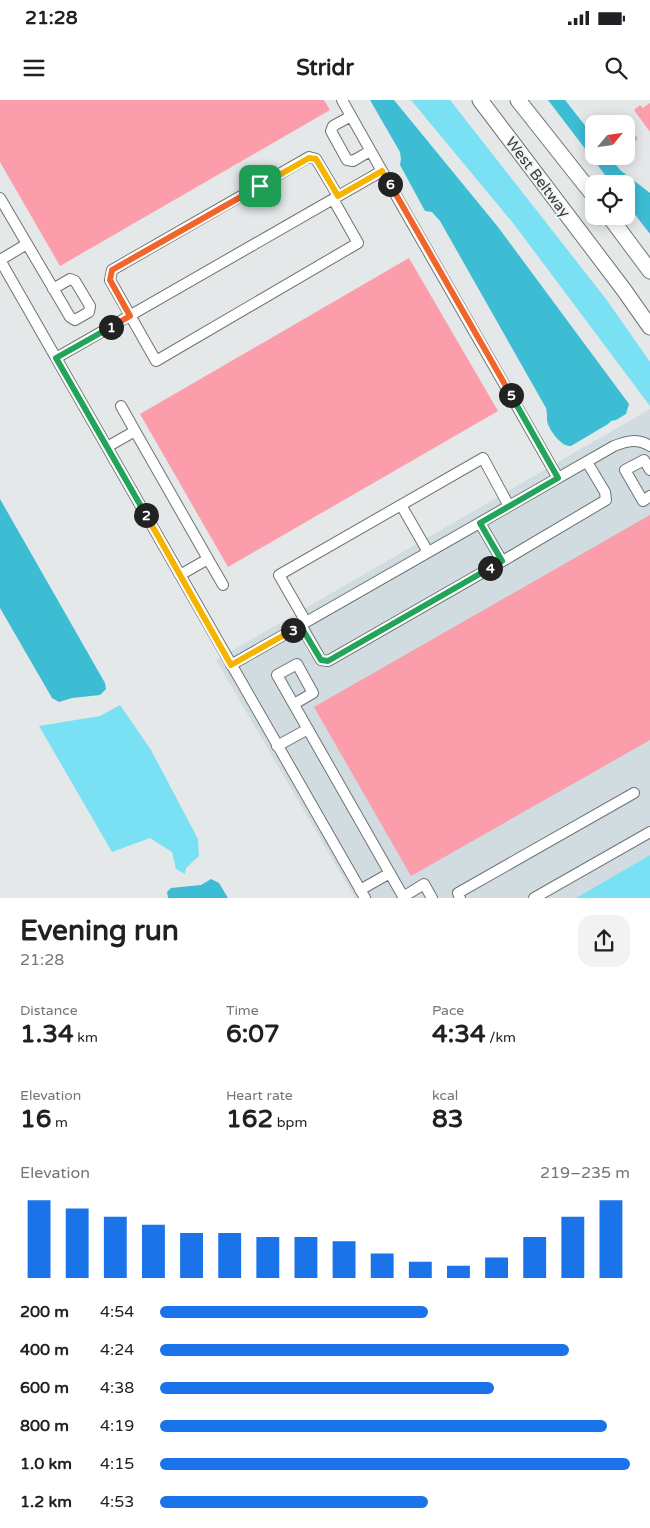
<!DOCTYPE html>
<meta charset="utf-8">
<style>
body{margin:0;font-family:"Varela Round",sans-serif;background:#f2f2f2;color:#202124;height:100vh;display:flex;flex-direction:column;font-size:19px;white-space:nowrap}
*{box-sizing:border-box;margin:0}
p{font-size:16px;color:#757577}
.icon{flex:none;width:28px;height:28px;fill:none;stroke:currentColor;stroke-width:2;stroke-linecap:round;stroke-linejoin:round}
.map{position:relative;height:798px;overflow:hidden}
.sheet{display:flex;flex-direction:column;background:#fff;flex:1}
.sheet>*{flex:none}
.needle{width:32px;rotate:61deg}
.fabs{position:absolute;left:585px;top:15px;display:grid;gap:10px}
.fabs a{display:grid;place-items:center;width:50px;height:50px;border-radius:10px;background:#fff;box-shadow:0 2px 12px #0003;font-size:25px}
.pin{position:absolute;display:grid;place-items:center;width:42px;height:42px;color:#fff;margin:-21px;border-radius:10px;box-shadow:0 2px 8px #0006}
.km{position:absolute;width:25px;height:25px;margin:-12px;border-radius:50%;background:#222;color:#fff;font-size:14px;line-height:25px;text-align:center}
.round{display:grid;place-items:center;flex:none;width:52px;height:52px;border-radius:15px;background:#f2f2f2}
.overview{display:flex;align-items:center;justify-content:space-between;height:85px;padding:0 20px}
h1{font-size:28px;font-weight:700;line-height:38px}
.stats{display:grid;grid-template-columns:repeat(3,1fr);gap:8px;height:85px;padding:5px 20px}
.stats div{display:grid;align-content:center}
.stats b{font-size:25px;font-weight:700}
.stats small{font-size:14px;font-weight:400}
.stats p{font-size:14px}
.chart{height:140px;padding:10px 20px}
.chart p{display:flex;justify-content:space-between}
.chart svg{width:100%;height:90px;margin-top:5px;stroke:#1a73e8;stroke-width:6}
ul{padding:0 20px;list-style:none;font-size:16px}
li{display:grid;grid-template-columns:80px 60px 1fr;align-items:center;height:38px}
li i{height:12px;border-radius:6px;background:#1a73e8}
.status{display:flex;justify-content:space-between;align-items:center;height:35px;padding:0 25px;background:#fff;direction:ltr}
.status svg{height:14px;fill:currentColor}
header{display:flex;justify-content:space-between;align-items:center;height:65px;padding:0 20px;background:#fff;font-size:22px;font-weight:700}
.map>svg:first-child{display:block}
</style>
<div class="status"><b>21:28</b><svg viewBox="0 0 49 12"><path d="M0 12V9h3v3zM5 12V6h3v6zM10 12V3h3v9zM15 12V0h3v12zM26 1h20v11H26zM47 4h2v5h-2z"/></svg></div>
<header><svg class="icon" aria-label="menu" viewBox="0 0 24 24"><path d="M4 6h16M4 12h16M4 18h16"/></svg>Stridr<svg class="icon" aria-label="search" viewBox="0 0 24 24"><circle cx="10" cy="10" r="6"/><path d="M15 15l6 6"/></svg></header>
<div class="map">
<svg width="650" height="798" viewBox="0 0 650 798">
<rect width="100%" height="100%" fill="#e4e8e9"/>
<path fill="#d0dcdf" d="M650 309V755L576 798H355L216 560Z"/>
<path fill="#7ae0f4" d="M411 0H450L606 199 650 262V306L513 123Z
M120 605 151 650 198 739 199 756 186 768 185 774 176 769 172 752 150 738 112 752 39 626 100 616Z
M650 755V798H576Z"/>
<path fill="#3dbdd4" d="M370 0H394L498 127 629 304 626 314 616 320 611 321 608 324 571 346C561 347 548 329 547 320 547 316 547 312 546 308L440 121 432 112 425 111 400 65 401 59 400 52Z
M548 0H565L594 37V56H609L620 70 650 93V134L626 103V84H612Z
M0 399 105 583 106 589 100 595 72 598 59 602 52 598 0 508Z
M211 779 219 783 228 798H168L167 792 171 788 201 785Z"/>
<path fill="#fb9dab" d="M0 0H324L330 10 60 166 0 62Z
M650 3V32L634 10 640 5 643 8Z
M626 27 638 38 626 51Z
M409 158 498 311 228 467 140 314Z
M650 415V640L411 776 314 607Z"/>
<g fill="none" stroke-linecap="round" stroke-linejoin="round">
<defs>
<path id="minor" d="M342 0 382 71
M351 16 333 26 331 31 347 60 353 61 370 51
M0 98 70 217 75 220 89 212 90 206 75 181 70 179 53 189
M333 99 358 143 156 261 110 180 112 170 309 57 316 59 338 96
M0 160 365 798
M0 160 27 144
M56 258 382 71 558 378
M121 306 135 331
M107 347 135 331 208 459
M650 370 644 360 625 370 643 401 650 396
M401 405 428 452
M480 423 502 461
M180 475 208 459 223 485
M306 522 279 475 483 358 509 406
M301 525 321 560 328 561 513 455 606 400 605 392 587 362
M231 565 614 346C627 341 637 338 650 346
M294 604 313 593 297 564 277 575 404 798
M277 646 308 629
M360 790 390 773
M403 797 424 784 432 798
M460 798 458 793 634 693
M534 798 650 732"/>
<path id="highway" d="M480 0 624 190 650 227
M518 0 594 96
M609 116 650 171"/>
</defs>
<use href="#minor" stroke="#707374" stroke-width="12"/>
<use href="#highway" stroke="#707374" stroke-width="17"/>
<use href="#minor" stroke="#fff" stroke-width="10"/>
<use href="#highway" stroke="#fff" stroke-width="15"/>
</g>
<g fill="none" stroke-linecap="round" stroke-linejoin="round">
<defs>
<path id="split-1" d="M111 227 130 216 110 180 112 170 260 86"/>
<path id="split-2" d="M111 227 56 258 146 415"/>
<path id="split-3" d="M146 415 231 565 293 530"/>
<path id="split-4" d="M293 530 300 525 321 560 328 561 490 468"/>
<path id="split-5" d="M490 468 502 461 480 423 558 378 511 295"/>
<path id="split-6" d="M390 84 511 295"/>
<path id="split-7" d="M260 86 309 58 316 59 338 96 382 71 390 84"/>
</defs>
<use href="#split-1" stroke="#fff" stroke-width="10"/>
<use href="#split-2" stroke="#fff" stroke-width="10"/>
<use href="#split-3" stroke="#fff" stroke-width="10"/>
<use href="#split-4" stroke="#fff" stroke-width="10"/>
<use href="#split-5" stroke="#fff" stroke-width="10"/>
<use href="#split-6" stroke="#fff" stroke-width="10"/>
<use href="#split-7" stroke="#fff" stroke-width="10"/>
<use href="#split-1" stroke="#f0652b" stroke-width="6"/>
<use href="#split-2" stroke="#22a559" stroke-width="6"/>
<use href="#split-3" stroke="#f5b400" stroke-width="6"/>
<use href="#split-4" stroke="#22a559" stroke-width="6"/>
<use href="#split-5" stroke="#22a559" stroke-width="6"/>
<use href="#split-6" stroke="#f0652b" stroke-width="6"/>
<use href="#split-7" stroke="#f5b400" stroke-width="6"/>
</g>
<g text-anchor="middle" stroke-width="4" stroke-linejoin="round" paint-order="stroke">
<g font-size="15" fill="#3b3c3d" stroke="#f1f5f6">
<text transform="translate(538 77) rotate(53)" y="5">West Beltway</text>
</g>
</g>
</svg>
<div class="fabs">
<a><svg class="needle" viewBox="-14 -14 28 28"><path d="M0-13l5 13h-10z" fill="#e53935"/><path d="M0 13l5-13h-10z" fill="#757577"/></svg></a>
<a><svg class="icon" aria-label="locate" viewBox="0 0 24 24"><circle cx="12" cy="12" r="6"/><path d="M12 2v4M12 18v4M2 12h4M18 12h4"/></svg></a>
</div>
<div class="pin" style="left:260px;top:86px;background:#1e9e55"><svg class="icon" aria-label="arrive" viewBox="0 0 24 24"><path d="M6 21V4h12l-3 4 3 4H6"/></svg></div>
<b class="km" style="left:111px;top:227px">1</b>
<b class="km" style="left:146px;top:415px">2</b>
<b class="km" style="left:293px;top:530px">3</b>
<b class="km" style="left:490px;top:468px">4</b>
<b class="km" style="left:511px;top:295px">5</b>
<b class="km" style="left:390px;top:84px">6</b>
</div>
<section class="sheet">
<div class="overview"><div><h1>Evening run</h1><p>21:28</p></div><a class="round"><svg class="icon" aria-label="share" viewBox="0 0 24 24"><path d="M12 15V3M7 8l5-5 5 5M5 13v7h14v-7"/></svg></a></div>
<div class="stats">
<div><p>Distance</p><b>1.34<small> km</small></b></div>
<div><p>Time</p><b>6:07</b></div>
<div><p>Pace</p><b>4:34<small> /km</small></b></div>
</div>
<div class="stats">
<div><p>Elevation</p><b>16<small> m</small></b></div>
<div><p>Heart rate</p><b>162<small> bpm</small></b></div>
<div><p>kcal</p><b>83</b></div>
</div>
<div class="chart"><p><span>Elevation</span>219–235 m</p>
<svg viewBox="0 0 160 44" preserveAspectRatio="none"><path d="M5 44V6M15 44V10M25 44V14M35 44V18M45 44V22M55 44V22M65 44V24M75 44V24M85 44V26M95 44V32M105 44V36M115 44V38M125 44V34M135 44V24M145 44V14M155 44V6"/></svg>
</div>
<ul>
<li><b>200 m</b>4:54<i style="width:57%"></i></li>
<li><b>400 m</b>4:24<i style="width:87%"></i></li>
<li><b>600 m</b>4:38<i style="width:71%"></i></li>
<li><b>800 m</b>4:19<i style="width:95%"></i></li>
<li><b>1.0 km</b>4:15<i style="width:100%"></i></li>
<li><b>1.2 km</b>4:53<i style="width:57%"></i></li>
</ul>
</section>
